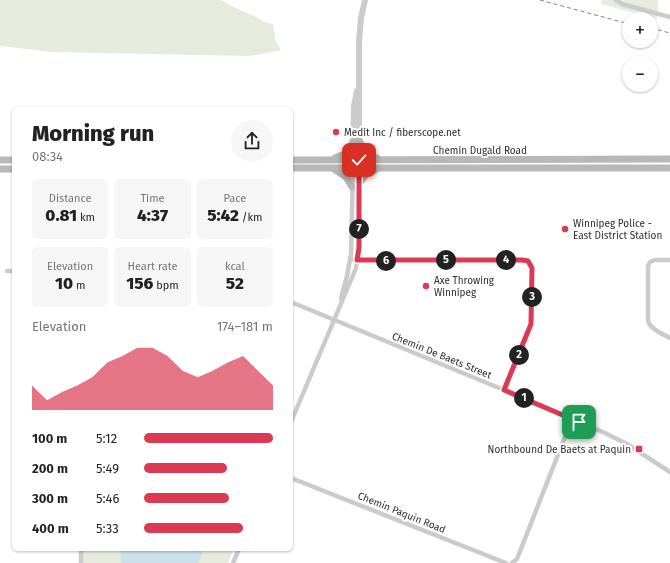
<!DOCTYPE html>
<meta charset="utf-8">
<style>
body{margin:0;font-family:"Fira Sans",sans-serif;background:#f6f6f6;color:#222;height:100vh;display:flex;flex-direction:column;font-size:15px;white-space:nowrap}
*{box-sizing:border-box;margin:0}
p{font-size:13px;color:#767676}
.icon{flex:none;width:22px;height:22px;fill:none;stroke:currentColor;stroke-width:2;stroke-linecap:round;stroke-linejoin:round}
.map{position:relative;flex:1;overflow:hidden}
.details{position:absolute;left:12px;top:107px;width:281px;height:444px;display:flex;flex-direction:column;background:#fff;border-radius:6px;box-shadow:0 1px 3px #0004}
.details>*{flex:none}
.controls{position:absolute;left:622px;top:12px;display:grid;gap:8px}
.controls a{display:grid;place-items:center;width:36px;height:36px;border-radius:50%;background:#fff;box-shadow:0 1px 3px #0004;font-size:20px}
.pin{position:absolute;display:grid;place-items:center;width:34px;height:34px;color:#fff;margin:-17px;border-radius:8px;box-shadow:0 2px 6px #0006}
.km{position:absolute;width:20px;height:20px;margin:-10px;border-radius:50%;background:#222;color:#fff;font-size:11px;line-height:20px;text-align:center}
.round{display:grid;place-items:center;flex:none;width:42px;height:42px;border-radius:21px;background:#f6f6f6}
.summary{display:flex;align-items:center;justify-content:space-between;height:68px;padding:0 20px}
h1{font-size:22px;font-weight:800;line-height:30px}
.metrics{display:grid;grid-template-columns:repeat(3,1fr);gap:6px;height:68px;padding:4px 20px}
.metrics div{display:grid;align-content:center;border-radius:6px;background:#f6f6f6;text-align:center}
.metrics b{font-size:17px;font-weight:800}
.metrics small{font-size:11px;font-weight:400}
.metrics p{font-size:11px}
.chart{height:112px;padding:8px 20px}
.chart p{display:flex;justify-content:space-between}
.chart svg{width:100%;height:72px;margin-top:4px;fill:#db3a52;opacity:.7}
ul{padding:0 20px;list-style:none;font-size:13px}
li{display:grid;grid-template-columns:64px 48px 1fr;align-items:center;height:30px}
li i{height:10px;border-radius:5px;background:#db3a52}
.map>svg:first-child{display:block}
</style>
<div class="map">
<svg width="670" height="563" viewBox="0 0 670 563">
<rect width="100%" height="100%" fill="#fff"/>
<path fill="#e5ebdd" d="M0 0H221C232 7 241 10 252 15 260 19 264 23 273 24L276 42 281 50 267 53 249 56 52 52 0 46Z
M602 0H658L657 19 601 4Z
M82 549H234L228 563H82Z"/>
<path fill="#cae0ea" d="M120 549H204L198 563H121Z"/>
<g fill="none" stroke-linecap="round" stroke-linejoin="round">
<path stroke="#cbcbcb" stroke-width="4.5" d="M616 0 622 4 670 17
M350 259 364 261 516 260 528 261 532 268 531 324 504 390
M670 260H655L650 262 648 266V321C650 329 663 334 670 338
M7 271H14
M341 298 347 276 351 254 353 168
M291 302 504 390 605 433 627 444 670 472
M291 422 356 268 359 248V168
M291 478 506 563
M81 549V563
M233 563 239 549
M512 563 517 559 572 419"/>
<path stroke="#cbcbcb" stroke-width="6" d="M353 168 354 106 357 91
M359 168V42L361 18 365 0"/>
<path stroke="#b8b8b8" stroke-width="7" d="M359 140 366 154 377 158
M335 158 347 153 354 140
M0 160H14
M291 160 670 159
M291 168H670
M0 169H14
M334 169 346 177 352 187
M359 184 367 173 375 170"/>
<path stroke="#838383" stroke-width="1" stroke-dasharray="4 3" stroke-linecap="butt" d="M540 0 629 24
M651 28 670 33"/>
</g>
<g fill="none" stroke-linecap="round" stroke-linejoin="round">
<defs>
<path id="route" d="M359 160V248L357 260H522L528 261 532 268 531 324 504 390 579 422"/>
</defs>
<use href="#route" stroke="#fff" stroke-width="8"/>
<use href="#route" stroke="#db3a52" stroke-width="5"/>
</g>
<g fill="#db3a52" stroke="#fff" stroke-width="1.5">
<circle cx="336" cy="132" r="4"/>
<circle cx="565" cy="229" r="4"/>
<circle cx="426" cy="286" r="4"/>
<rect x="635" y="445" width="8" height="8" rx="2"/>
</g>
<g text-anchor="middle" stroke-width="4" stroke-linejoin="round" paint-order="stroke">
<g font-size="10" fill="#2e2e2e" stroke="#fff" text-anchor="start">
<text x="344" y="136">Medit Inc / fiberscope.net</text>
<text x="573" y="227">Winnipeg Police -<tspan x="573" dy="12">East District Station</tspan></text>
<text x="434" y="284">Axe Throwing<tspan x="434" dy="12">Winnipeg</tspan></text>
<text x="631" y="453" text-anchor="end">Northbound De Baets at Paquin</text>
</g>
<g font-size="10" fill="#2e2e2e" stroke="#fff">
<text x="480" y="154">Chemin Dugald Road</text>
<text transform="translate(442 355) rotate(22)" y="4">Chemin De Baets Street</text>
<text transform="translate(402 512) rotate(22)" y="4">Chemin Paquin Road</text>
</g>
</g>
</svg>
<div class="controls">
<a>+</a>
<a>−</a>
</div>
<div class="pin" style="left:579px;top:422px;background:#1e9e55"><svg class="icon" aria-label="arrive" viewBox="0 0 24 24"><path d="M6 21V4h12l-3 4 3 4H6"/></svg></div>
<div class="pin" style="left:359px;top:160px;background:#d93025"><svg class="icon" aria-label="check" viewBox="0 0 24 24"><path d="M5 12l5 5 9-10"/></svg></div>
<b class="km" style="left:524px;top:398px">1</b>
<b class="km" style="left:519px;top:355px">2</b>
<b class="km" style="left:532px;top:297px">3</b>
<b class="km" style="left:506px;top:260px">4</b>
<b class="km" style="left:446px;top:260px">5</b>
<b class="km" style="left:386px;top:261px">6</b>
<b class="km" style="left:359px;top:229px">7</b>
<section class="details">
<div class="summary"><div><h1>Morning run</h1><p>08:34</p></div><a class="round"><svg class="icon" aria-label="share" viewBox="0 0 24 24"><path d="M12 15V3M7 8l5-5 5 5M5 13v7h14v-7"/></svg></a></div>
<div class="metrics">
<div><p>Distance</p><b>0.81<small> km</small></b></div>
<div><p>Time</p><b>4:37</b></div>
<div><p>Pace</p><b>5:42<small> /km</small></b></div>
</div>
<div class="metrics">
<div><p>Elevation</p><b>10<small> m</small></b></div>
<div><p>Heart rate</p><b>156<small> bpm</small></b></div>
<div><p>kcal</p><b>52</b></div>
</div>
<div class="chart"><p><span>Elevation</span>174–181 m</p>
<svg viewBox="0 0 160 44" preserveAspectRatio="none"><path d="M0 44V29L10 38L20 33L30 29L40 24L50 15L60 11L70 6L80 6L90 11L100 20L110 24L120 20L130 15L140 11L150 20L160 29V44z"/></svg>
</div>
<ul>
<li><b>100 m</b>5:12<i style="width:100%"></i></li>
<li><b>200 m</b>5:49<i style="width:64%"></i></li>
<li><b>300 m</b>5:46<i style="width:66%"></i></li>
<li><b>400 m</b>5:33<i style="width:77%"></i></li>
</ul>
</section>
</div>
